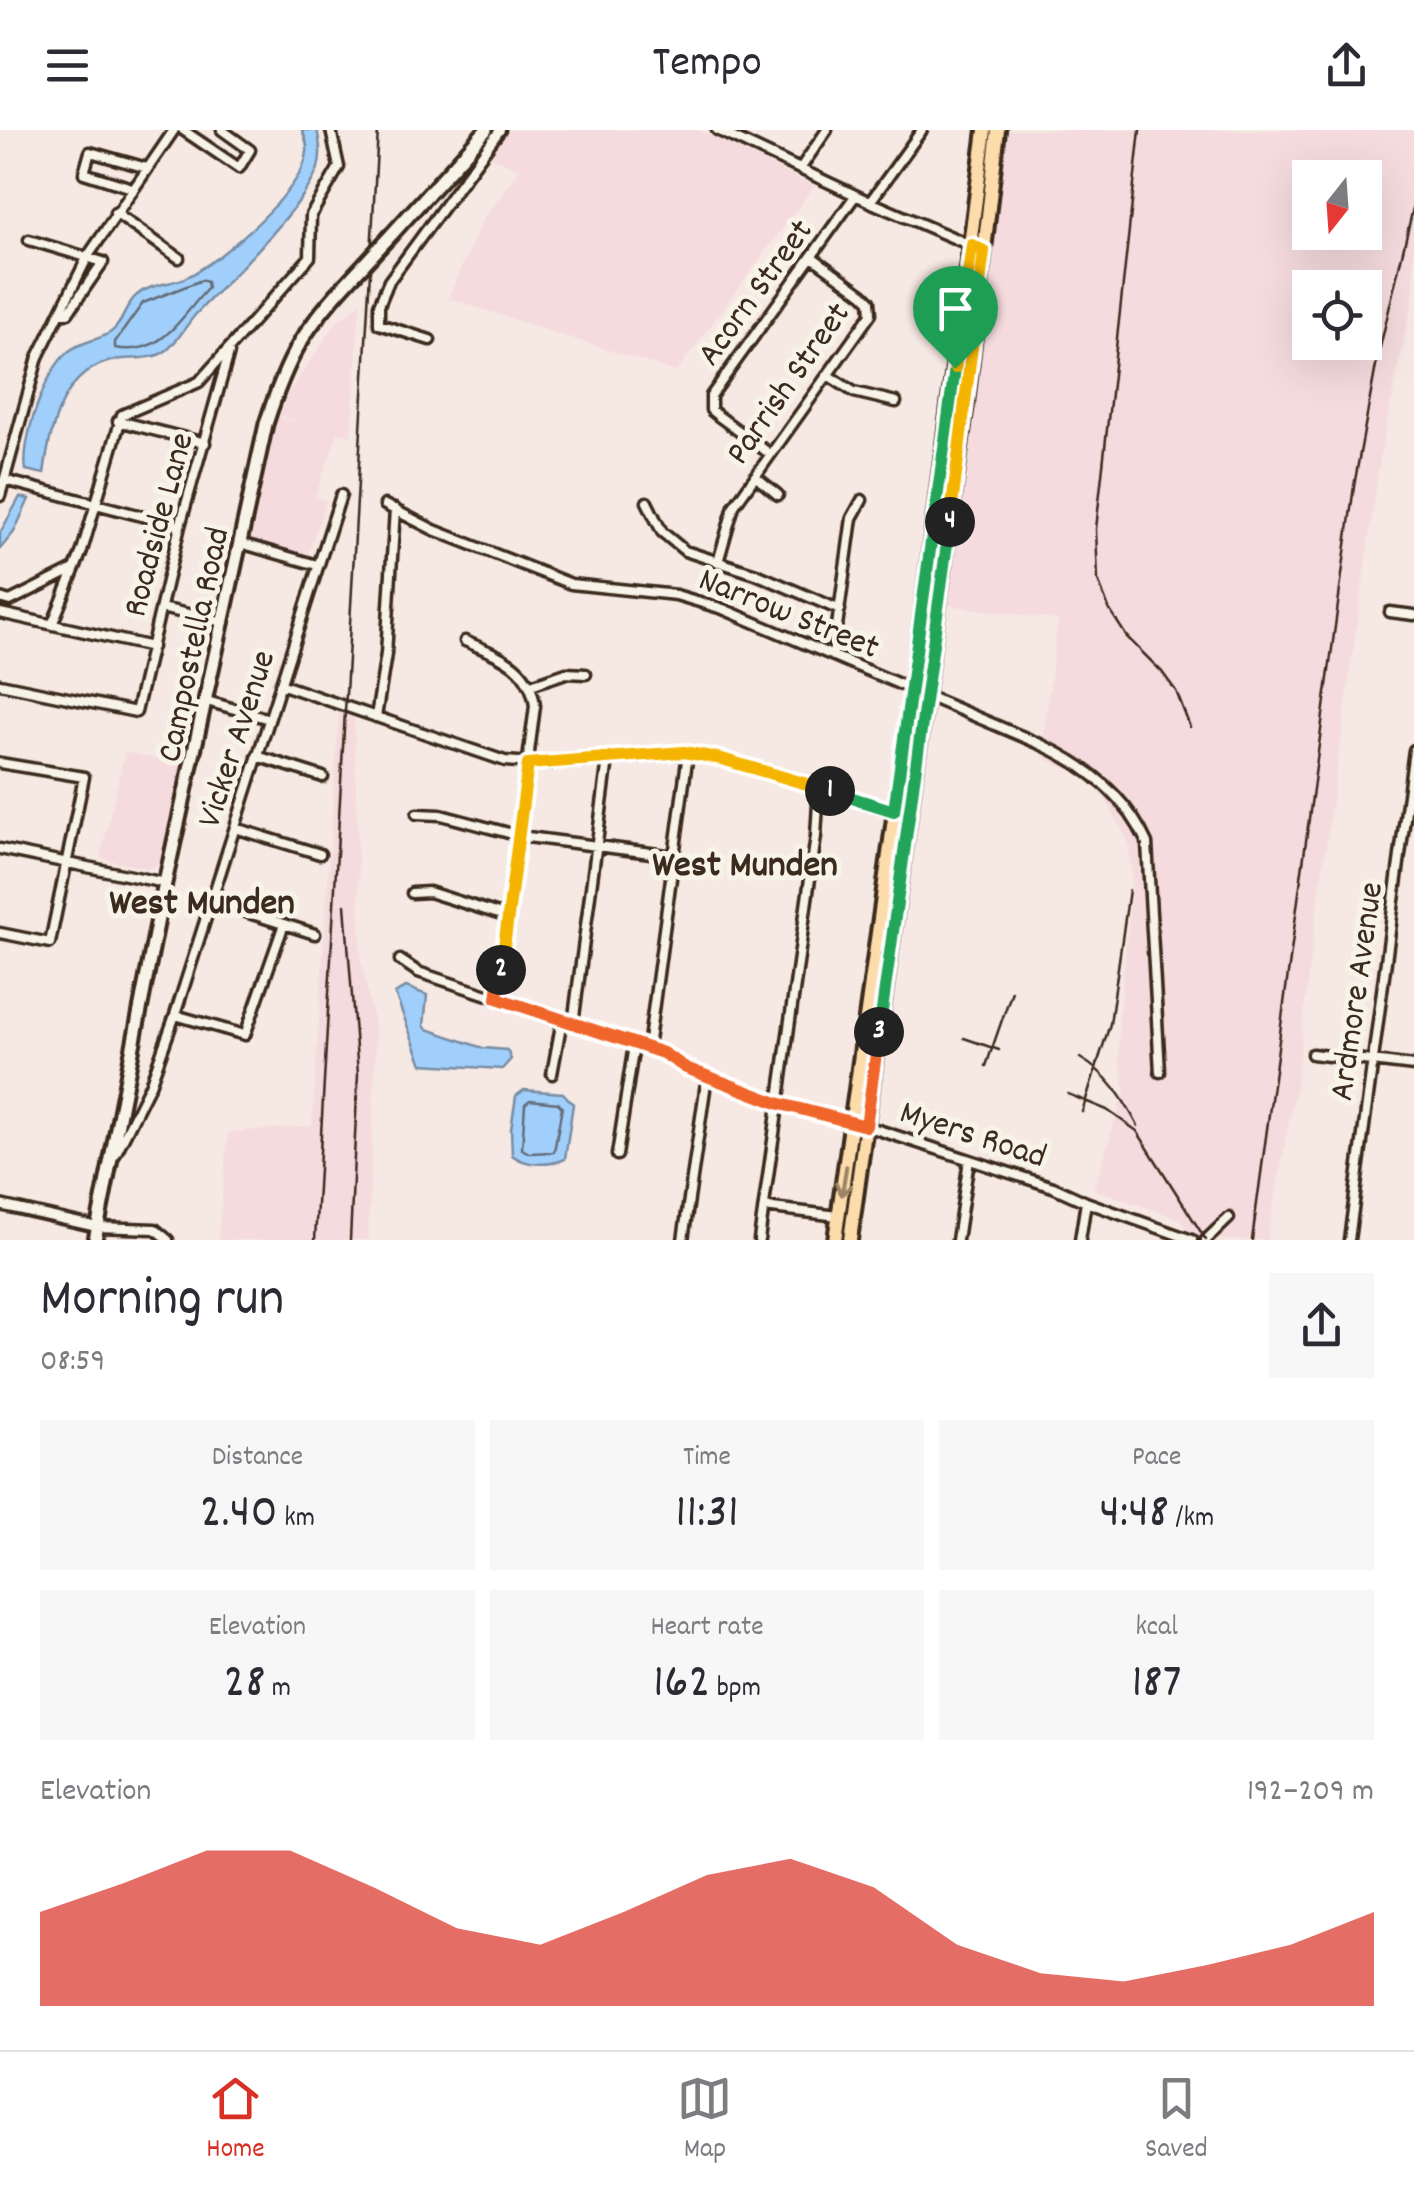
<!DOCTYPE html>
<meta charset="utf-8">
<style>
body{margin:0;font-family:Dekko,sans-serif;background:#f7f7f7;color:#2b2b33;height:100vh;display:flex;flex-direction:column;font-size:38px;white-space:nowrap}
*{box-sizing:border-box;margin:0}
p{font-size:32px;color:#7c7c81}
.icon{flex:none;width:55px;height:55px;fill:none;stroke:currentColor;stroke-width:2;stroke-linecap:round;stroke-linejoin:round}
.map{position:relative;height:1110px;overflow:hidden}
.drawer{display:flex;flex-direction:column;background:#fff;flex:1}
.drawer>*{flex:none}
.needle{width:65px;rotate:197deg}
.buttons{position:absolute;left:1292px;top:30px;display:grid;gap:20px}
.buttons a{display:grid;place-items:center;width:90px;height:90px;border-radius:0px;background:#fff;box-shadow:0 10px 40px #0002;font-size:50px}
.pin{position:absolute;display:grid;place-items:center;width:85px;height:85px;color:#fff;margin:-102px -42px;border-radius:50% 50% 50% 0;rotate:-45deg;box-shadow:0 0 10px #0007}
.pin .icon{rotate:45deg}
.km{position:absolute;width:50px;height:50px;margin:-25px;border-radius:50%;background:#222;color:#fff;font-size:28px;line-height:50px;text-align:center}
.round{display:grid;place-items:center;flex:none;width:105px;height:105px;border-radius:0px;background:#f7f7f7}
.head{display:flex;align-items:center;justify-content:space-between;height:170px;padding:0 40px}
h1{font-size:55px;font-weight:600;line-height:75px}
.stats{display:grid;grid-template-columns:repeat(3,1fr);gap:15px;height:170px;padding:10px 40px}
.stats div{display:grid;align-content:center;border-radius:0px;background:#f7f7f7;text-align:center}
.stats b{font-size:50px;font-weight:600}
.stats small{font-size:28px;font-weight:400}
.stats p{font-size:28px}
.chart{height:280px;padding:20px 40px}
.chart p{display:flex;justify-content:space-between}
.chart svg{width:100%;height:180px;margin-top:10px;fill:#d93025;opacity:.7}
header{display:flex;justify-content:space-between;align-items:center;height:130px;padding:0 40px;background:#fff;font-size:45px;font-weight:600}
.tabs{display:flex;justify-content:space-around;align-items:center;height:140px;border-top:2px solid #e1e1e2;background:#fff;font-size:28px;color:#7c7c81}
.tabs a{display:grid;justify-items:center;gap:5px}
.tabs .current{color:#d93025}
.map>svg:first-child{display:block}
</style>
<header><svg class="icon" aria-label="menu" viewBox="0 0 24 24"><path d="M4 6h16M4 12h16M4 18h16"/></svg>Tempo<svg class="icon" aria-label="share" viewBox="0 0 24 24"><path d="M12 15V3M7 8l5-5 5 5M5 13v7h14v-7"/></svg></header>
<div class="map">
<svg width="1414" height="1110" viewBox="0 0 1414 1110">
<rect width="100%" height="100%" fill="#f6e8e3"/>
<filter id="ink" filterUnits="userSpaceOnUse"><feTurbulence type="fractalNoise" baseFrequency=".01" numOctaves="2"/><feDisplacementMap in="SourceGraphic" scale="20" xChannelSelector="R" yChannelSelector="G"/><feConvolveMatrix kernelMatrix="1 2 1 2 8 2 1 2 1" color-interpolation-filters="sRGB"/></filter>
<g filter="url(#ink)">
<path fill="#f5dbde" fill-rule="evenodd" d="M509 0H699L814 56 676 242 448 168 482 91 520 39 489 26Z
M1008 0H1414V161L1381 322 1308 845 1297 951 1267 1110H1192L1180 1089 1094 1059 1125 959 1119 927V890L1132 751 1129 714 1105 668 1083 646 1045 629 1044 603 1058 490 948 475ZM1310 48H1365V102H1310ZM1310 158H1365V212H1310Z
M360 173 351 306 338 303 315 367 326 371 308 425 249 408 267 323 278 287 309 295 280 286 287 265 336 193Z
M339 583 354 588 361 829 376 906 368 1110H218L228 1002 312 996Z
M125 622 184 635 162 733 150 739 100 728Z"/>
<path fill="#a1cffc" stroke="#788da3" stroke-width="2.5" d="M302 0H317C320 12 322 25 318 38 305 77 227 151 196 184 186 195 178 211 167 220 153 231 133 227 116 230 62 239 50 298 44 344L26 340C21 311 45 240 69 221 82 211 98 211 111 202 124 193 125 174 137 165 151 153 171 155 187 147 221 130 304 60 307 22 308 14 305 7 302 0Z
M20 367 29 369 14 402 0 419V403Z
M406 857 427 865 424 896 427 899 483 918 507 920 511 929 502 939 422 934 395 864Z
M524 960 563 963 573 974 565 1029C549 1036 526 1036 512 1025L511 999 516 966Z"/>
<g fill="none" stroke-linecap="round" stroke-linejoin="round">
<path stroke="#646c77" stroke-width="2.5" d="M202 150 207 152 208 158C179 189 162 227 115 218V212L143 173Z
M530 970 558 973 562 977 554 1022 529 1023 522 1019 525 974Z"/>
<defs>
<path id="street" d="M183 0 239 38 250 20 222 0
M717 0 870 72 984 121
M800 39 827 0
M132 58 84 43 90 22 147 38
M870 72 922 0
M115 83 179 128
M29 110 103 132 68 183H60
M430 210 379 194V175L389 151 500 0
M829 246 854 262 896 272
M118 291 205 313
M770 324 717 285 711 280V266L855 66
M755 346 778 365
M4 350 180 396
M0 366 38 227 88 126 174 0
M647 372 662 402 685 421 756 444 840 480
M385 375 434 400 571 454 676 465 723 479 1040 614C1086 635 1126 666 1147 713L1160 942
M240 413 317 435
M718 432 734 376 871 184 870 171 863 164 812 127
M0 468 10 471 72 440
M161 478 224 492
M1390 482 1414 485
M0 483 152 517
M52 495 82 421 122 285 199 252 310 127 311 85 339 37 331 0
M465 511C499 526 530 535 535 576L497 868
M833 525 852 388 862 370
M0 554 136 582 180 396 229 223
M280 554 505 631 544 634 688 623 722 629 909 686
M531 555 566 543 586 544
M207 571 269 589
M376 587 386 524 395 379
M257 626 323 647
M0 633 84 647 50 813 0 803
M417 684 441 685 520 706 674 726
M235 698 320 724
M0 719 165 753
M412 763 429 762 508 787
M211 771 315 804
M400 830 418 842 663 923 692 941 777 973 863 995 1053 1057 1086 1072 1192 1110
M175 885 245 905 284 794
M573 894 608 629
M648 918 688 623
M1312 924 1414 936
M552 944 562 890
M115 1025 150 955 175 885 341 365
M617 1025 634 915
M0 1075 97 1097 155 1099 168 1110
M764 1077 838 1086
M683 1110 707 946
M759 1110 816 706 819 657
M957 1110 969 1030
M1080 1110 1086 1072
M1206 1110 1229 1088
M1349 1110 1414 620"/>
<path id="secondary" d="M392 104 486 0
M95 1110 165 753 266 294C288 225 305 197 354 145"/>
<path id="primary" d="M835 1110 912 560 985 0
M850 1110 966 274 998 0"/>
</defs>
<use href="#street" stroke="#3b2a1e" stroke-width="15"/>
<use href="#secondary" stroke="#3b2a1e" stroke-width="19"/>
<use href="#primary" stroke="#3b2a1e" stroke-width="20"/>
<use href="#street" stroke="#f7f3e8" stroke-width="8"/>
<use href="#secondary" stroke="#f7f3e8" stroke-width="11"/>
<use href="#primary" stroke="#fddcac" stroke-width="12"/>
<path stroke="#3b2a1e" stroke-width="2.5" d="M1140 0 1096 399 1098 450 1109 479 1127 507 1162 542 1176 561 1190 597
M345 775 358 944 350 1110
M964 908 999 920
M1080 928C1108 944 1123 968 1138 996
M986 936 1012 861
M1068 964 1107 980 1137 1001 1206 1110
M1082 982 1110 894 1129 760
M315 1110 378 0
M1252 1110 1354 356 1377 230 1414 74"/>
<defs>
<path id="secondary-bridge" d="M354 145 392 104"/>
</defs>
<use href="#secondary-bridge" stroke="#3b2a1e" stroke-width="19" stroke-linecap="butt"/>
<use href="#secondary-bridge" stroke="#f7f3e8" stroke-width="11"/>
</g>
<defs><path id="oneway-shaft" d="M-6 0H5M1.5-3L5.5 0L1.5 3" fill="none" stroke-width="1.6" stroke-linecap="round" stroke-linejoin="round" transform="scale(2.5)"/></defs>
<use stroke="#9c8365" href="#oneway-shaft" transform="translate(844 1051) rotate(99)"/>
</g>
<g fill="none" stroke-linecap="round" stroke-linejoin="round" filter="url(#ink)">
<defs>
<path id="split-1" d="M830 661 894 681 955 238"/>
<path id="split-2" d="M501 840 528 634 684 622 722 629 830 661"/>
<path id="split-3" d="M501 840 497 868 663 923 686 938 777 973 866 996 879 902"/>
<path id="split-4" d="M879 902 950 392"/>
<path id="split-5" d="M950 392 984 121 972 115 955 238"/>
</defs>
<use href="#split-1" stroke="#fff" stroke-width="20"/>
<use href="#split-2" stroke="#fff" stroke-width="20"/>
<use href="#split-3" stroke="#fff" stroke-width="20"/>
<use href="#split-4" stroke="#fff" stroke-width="20"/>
<use href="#split-5" stroke="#fff" stroke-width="20"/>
<use href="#split-1" stroke="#22a559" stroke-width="12"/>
<use href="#split-2" stroke="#f5b400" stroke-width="12"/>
<use href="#split-3" stroke="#f0652b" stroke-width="12"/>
<use href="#split-4" stroke="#22a559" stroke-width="12"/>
<use href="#split-5" stroke="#f5b400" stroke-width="12"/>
</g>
<g text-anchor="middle" stroke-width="10" stroke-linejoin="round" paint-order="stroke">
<g font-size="35" fill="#3b2a1e" stroke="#f7f3e8">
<text transform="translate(753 161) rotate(-54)" y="12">Acorn Street</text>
<text transform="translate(786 252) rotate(-55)" y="12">Parrish Street</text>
<text transform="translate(156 394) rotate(-75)" y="12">Roadside Lane</text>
<text transform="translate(790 481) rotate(22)" y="12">Narrow Street</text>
<text transform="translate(191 514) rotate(-78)" y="12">Campostella Road</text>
<text transform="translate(234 608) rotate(-72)" y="12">Vicker Avenue</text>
<text transform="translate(1354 861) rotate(-82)" y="12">Ardmore Avenue</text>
<text transform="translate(974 1002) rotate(18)" y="12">Myers Road</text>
</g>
<g font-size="38" font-weight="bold" fill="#3b2a1e" stroke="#f7f3e8">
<text x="745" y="745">West Munden</text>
<text x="202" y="783">West Munden</text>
</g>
</g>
</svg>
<div class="buttons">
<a><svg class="needle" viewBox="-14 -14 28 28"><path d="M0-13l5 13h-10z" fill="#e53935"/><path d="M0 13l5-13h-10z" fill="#7c7c81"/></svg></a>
<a><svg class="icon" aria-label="locate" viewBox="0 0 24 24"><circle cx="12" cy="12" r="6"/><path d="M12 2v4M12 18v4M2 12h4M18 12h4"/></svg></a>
</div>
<div class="pin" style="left:955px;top:238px;background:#1e9e55"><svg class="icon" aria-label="arrive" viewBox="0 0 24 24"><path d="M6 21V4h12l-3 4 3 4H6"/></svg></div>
<b class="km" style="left:830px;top:661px">1</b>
<b class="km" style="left:501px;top:840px">2</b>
<b class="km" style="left:879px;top:902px">3</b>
<b class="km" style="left:950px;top:392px">4</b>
</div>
<section class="drawer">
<div class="head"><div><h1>Morning run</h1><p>08:59</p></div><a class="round"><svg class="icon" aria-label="share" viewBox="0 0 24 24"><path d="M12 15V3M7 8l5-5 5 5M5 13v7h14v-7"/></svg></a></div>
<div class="stats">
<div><p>Distance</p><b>2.40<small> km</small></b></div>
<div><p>Time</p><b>11:31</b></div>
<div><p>Pace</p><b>4:48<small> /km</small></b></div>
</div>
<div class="stats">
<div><p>Elevation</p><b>28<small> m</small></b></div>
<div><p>Heart rate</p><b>162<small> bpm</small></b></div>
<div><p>kcal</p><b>187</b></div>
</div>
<div class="chart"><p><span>Elevation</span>192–209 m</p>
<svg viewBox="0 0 160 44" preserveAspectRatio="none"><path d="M0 44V21L10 14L20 6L30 6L40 15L50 25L60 29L70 21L80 12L90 8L100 15L110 29L120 36L130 38L140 34L150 29L160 21V44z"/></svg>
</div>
</section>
<nav class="tabs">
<a class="current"><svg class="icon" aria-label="home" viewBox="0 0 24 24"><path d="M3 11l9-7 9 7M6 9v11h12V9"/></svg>Home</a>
<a><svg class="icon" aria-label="map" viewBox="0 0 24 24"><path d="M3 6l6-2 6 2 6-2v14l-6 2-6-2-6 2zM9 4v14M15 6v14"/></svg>Map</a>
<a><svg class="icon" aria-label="saved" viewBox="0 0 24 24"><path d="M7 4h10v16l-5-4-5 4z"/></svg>Saved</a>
</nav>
